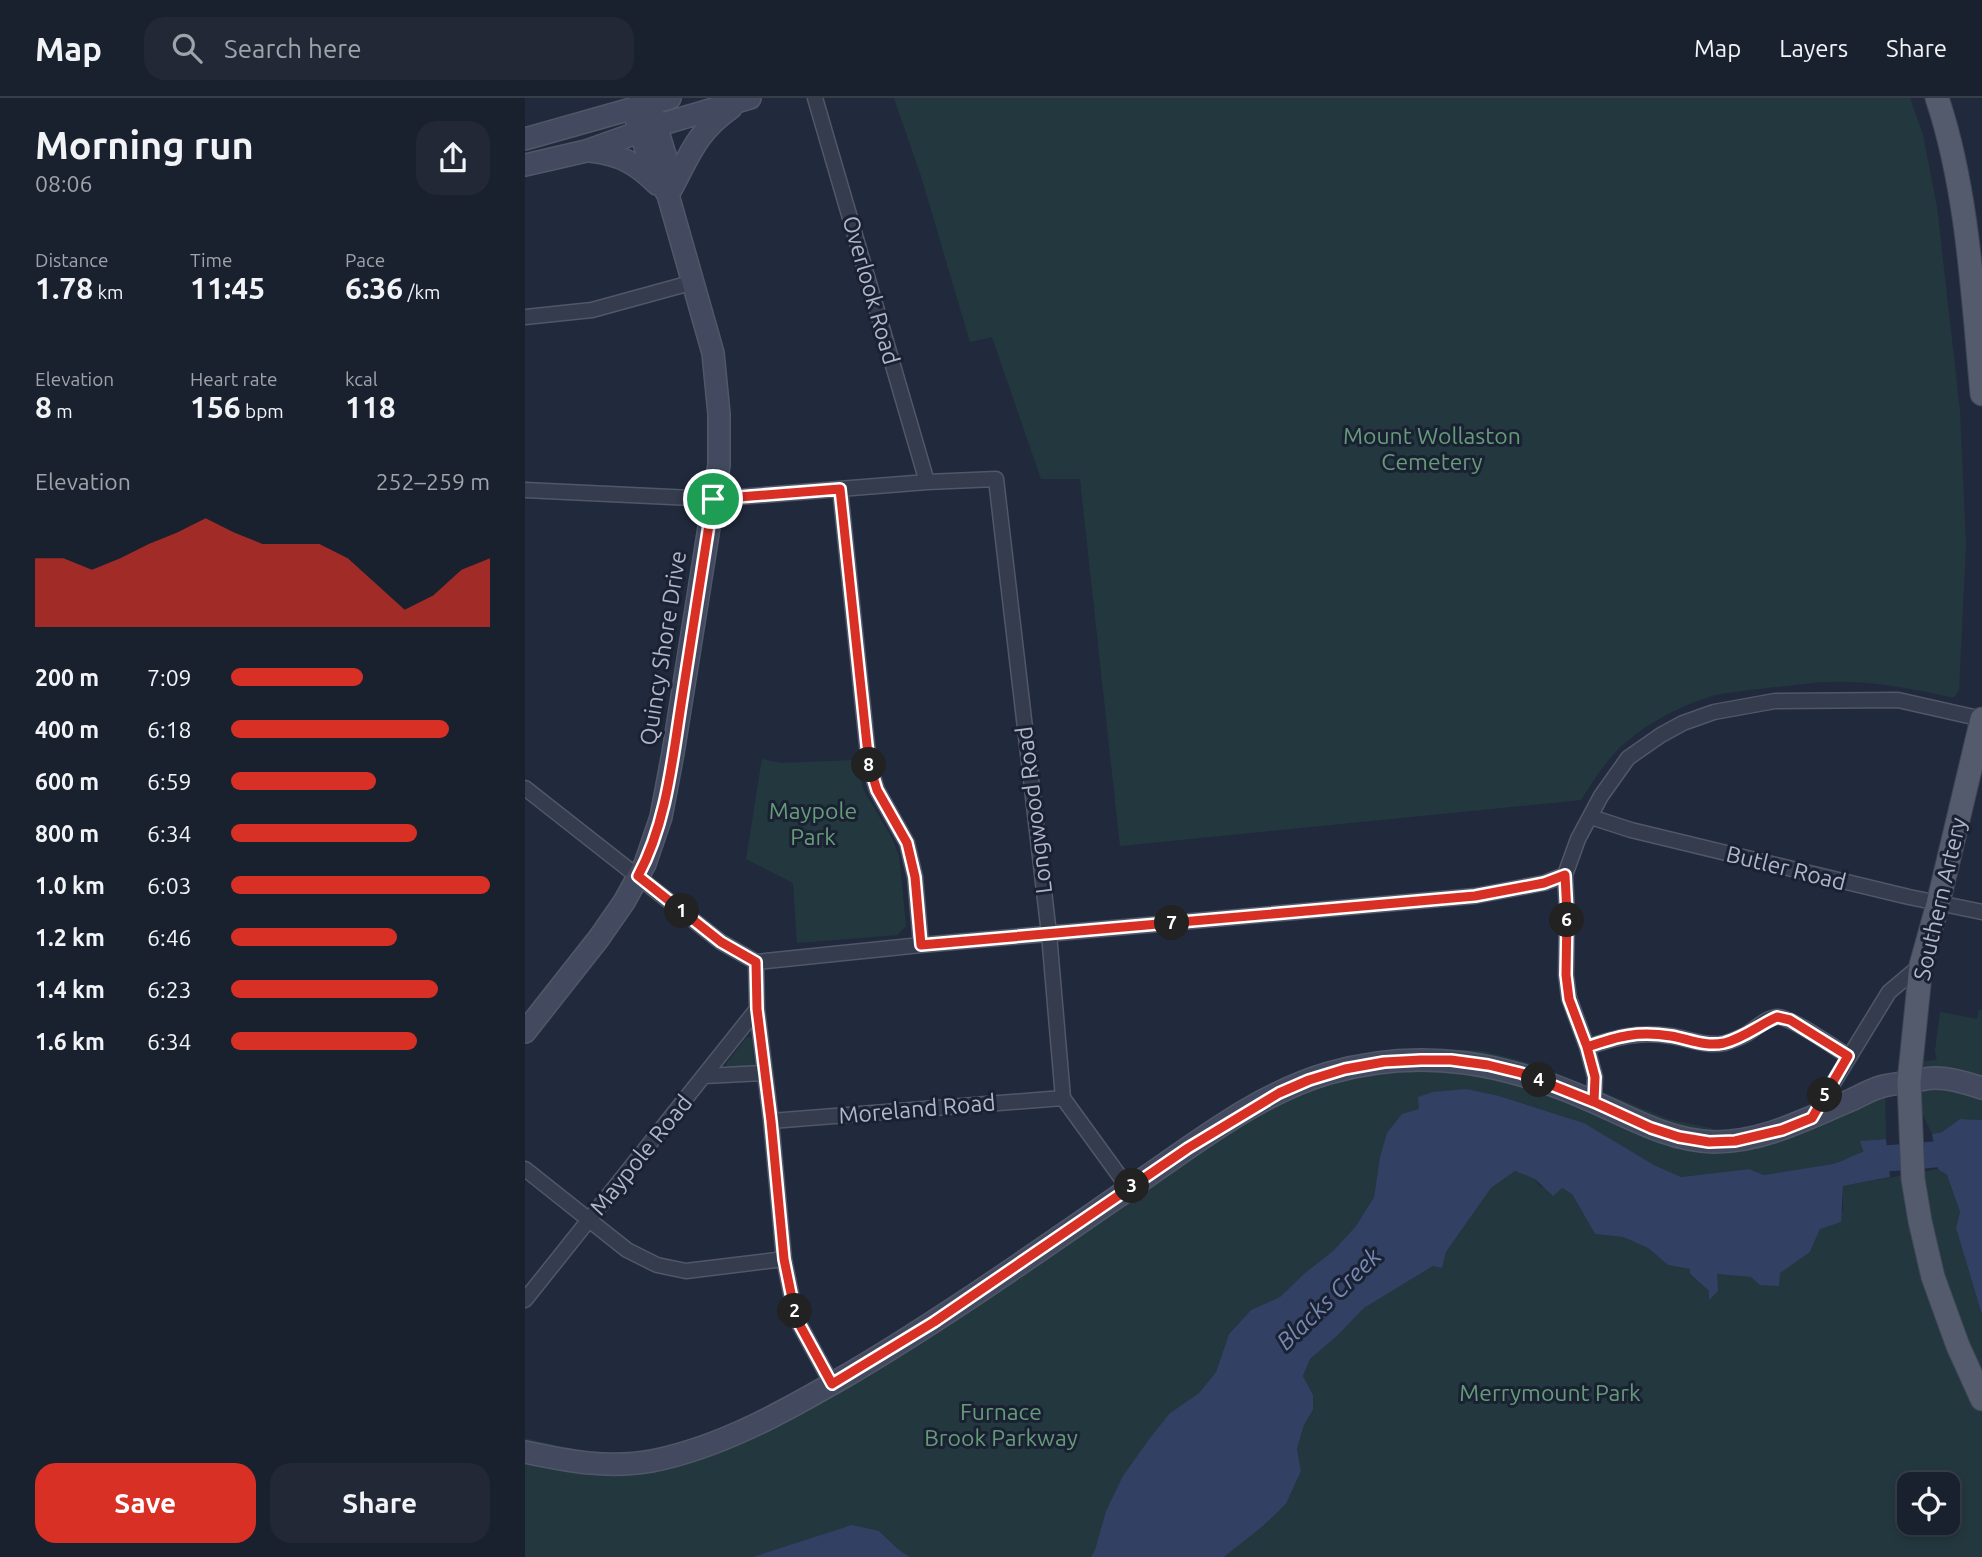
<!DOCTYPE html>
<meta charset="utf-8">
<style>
body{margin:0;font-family:Ubuntu,sans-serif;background:#222836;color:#f1f3f6;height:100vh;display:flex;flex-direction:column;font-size:26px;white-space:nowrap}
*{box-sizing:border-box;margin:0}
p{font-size:23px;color:#9fa3aa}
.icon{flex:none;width:38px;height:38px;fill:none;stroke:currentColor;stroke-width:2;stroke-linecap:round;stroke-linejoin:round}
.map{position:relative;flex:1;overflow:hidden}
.sheet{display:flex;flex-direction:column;background:#19202e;width:525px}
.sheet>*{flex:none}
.tools{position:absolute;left:1372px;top:1374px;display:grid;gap:14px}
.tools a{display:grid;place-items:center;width:63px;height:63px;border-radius:14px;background:#19202e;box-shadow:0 4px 10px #0003,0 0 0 2px #373e4a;font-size:35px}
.pin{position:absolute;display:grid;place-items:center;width:60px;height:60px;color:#fff;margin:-30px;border:4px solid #fff;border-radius:50%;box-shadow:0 2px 7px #0007}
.km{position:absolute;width:35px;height:35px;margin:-18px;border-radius:50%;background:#222;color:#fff;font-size:19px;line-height:35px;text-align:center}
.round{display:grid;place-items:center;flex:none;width:74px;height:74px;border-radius:21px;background:#222836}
.headline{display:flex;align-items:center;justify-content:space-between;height:119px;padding:0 35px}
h1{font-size:38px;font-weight:700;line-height:52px}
.metrics{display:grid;grid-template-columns:repeat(3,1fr);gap:10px;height:119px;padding:7px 35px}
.metrics div{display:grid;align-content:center}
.metrics b{font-size:30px;font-weight:700}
.metrics small{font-size:19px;font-weight:400}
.metrics p{font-size:19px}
.chart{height:196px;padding:14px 35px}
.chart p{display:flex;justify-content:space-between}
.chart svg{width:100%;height:126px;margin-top:7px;fill:#d93025;opacity:.7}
.cta{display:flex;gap:14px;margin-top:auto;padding:14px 35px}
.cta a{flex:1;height:80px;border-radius:21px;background:#d93025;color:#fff;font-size:28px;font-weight:700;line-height:80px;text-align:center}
.cta a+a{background:#222836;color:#f1f3f6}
ul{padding:0 35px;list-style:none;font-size:23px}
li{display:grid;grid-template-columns:112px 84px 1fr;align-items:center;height:52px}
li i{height:18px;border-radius:9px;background:#d93025}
header{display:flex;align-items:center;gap:42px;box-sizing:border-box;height:98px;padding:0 35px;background:#19202e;border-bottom:2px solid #373e4a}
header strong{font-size:33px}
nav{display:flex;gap:38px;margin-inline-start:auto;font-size:24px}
.search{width:490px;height:63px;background:#222836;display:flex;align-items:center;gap:18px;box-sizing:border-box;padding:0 24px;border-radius:21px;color:#9fa3aa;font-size:26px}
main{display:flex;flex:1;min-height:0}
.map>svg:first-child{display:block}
</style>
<header>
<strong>Map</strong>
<div class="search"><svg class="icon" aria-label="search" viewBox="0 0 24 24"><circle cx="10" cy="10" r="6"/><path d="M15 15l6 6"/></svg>Search here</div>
<nav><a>Map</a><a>Layers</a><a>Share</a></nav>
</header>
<main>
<section class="sheet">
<div class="headline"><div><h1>Morning run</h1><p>08:06</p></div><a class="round"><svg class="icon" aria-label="share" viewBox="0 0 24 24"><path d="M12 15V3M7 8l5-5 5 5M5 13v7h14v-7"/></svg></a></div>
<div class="metrics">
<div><p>Distance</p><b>1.78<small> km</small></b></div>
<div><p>Time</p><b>11:45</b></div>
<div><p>Pace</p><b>6:36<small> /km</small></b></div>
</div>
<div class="metrics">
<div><p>Elevation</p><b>8<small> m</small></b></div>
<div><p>Heart rate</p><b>156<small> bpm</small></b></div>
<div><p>kcal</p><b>118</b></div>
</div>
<div class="chart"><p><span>Elevation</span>252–259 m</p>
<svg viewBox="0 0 160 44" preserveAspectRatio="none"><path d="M0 44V20L10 20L20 24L30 20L40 15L50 11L60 6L70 11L80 15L90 15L100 15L110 20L120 29L130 38L140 33L150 24L160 20V44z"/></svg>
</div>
<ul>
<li><b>200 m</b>7:09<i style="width:51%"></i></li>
<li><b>400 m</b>6:18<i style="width:84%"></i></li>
<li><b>600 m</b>6:59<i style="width:56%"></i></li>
<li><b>800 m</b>6:34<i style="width:72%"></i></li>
<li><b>1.0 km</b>6:03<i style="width:100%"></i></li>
<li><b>1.2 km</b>6:46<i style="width:64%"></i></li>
<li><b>1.4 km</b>6:23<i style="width:80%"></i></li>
<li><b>1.6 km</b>6:34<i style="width:72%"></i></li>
</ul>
<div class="cta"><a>Save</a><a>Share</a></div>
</section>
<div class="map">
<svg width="1457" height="1459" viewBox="0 0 1457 1459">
<rect width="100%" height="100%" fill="#212a3d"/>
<path fill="#23383e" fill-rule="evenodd" d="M369 0H1385L1398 37 1412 109 1435 313 1441 447 1434 592 1429 599H1425C1385 590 1344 582 1303 584 1285 584 1268 588 1250 589 1229 592 1207 593 1187 598 1151 609 1112 630 1087 658 1075 671 1066 687 1056 702L595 748 555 381H516L467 239 445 244 396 78Z
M237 661 256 665 331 662 338 691 367 740 374 758 381 828 372 837 272 845 268 785 221 761Z
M1454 912H1457V1022L1435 1021 1417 1034 1407 1036 1393 1007 1391 964 1412 962 1410 953 1415 914 1452 921Z
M225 939 227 941 229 968 205 972 201 966 221 940Z
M900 950 958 953 1011 967 1143 1021 1194 1032 1229 1028 1255 1021 1360 982 1361 1041 1336 1043 1340 1055 1308 1066 1273 1072 1239 1077 1224 1071 1156 1079 1129 1067 1059 1025 974 998 894 1012 855 1059 849 1099 831 1128 808 1153 780 1175 755 1199 726 1212 704 1236 691 1274 674 1295 645 1315 581 1413 570 1453 566 1459H385L373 1451 354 1433 251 1453 228 1459H0V1340C30 1347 60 1355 91 1355 120 1354 170 1341 197 1330L338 1260 597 1087 848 956Z
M1413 1071 1422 1077 1435 1114 1431 1130 1457 1217V1459H699L738 1428 761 1406 776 1373 772 1351 779 1327 788 1312V1297L778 1278 785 1261 812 1238 839 1210 908 1168 917 1170 921 1154 966 1090 990 1073 1010 1081 1014 1088 1021 1090 1027 1097 1037 1090 1047 1096 1070 1136 1098 1139 1123 1150 1143 1167 1165 1171V1177L1184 1193V1201L1191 1176 1226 1179 1254 1175 1285 1154 1295 1131 1318 1113V1088ZM1384 1386H1423V1424H1384Z"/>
<path fill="#324063" d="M941 991 974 998 1059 1025 1129 1067 1156 1079 1224 1071 1239 1077 1308 1066 1339 1055 1335 1043 1361 1041 1365 1079 1318 1088 1316 1124 1295 1131 1285 1154 1255 1175 1254 1188 1235 1187 1226 1179 1192 1176 1193 1193 1184 1202V1193L1165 1176V1171L1143 1167 1123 1150 1098 1139 1070 1136 1047 1096 1037 1090 1028 1098 1010 1081 990 1073 966 1090 921 1154 917 1170 908 1168 839 1210 812 1238 785 1261 778 1278 788 1297V1312L779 1327 772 1351 776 1373 761 1406 738 1428 699 1459H566L570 1452 581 1413 598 1378 625 1340 645 1315 674 1295 691 1274 704 1236 726 1212 755 1199 780 1175 808 1153 831 1128 849 1099 855 1059 862 1035 877 1016 894 1011 893 999 908 994Z
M1435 1021 1457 1022V1217L1431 1130 1435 1114 1422 1077 1413 1071 1407 1036 1417 1034Z
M327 1427 354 1433 373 1451 385 1459H228Z"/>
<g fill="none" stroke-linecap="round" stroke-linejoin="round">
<path stroke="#324063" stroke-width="26" d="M1328 1072 1355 1061 1415 1056 1440 1063V1068"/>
<defs>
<path id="minor" d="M290 0 402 384
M0 219 67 212 169 184
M315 391 344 666 352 692 382 745 390 779 396 847
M0 392 188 401 402 384 471 381 524 836 538 1000 604 1091
M0 690 196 844 231 864 232 911 246 1023 259 1161 271 1220 307 1286
M1066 719 1106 732 1384 799 1457 814
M231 864 396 847 950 798 1019 785 1040 777
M1062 949C1093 939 1113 933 1146 938 1165 941 1181 949 1200 945 1206 943 1214 940 1220 937 1230 932 1241 919 1253 919 1266 919 1310 950 1323 958
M179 978 239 975
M1069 1004 1070 979 1062 949 1044 900 1041 877 1042 815 1040 777 1053 741 1076 698 1103 660 1136 637 1158 625 1189 614 1250 603 1373 602 1457 621
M1288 1018 1364 894 1396 867
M246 1023 538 1000
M0 1071 102 1152 132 1167 161 1173 259 1161
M0 1202 232 911"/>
<path id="secondary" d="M127 14 144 70 143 95
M0 41 145 0
M65 53C94 56 111 65 132 86
M0 67 61 53 131 28 225 0
M143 97C164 60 169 36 206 10
M0 934 74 840 99 804 120 766 136 719 148 655 194 367V316L188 255 143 97 127 70 108 11
M0 1354C42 1363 83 1371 127 1363 197 1349 262 1312 324 1276 427 1215 525 1145 624 1077 679 1039 738 994 804 975 898 948 982 965 1069 1004 1107 1021 1146 1043 1189 1044 1238 1044 1281 1021 1326 1002 1335 998 1345 992 1355 989 1365 986 1376 985 1386 984 1394 982 1402 980 1410 980 1426 980 1442 985 1457 990"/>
<path id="primary" d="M1412 0C1443 92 1448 200 1457 296
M1457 621 1413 806 1396 867 1384 984 1388 1081 1395 1123 1408 1179 1433 1248 1457 1301"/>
</defs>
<use href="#minor" stroke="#505768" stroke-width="17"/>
<use href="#secondary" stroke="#505768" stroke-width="24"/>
<use href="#primary" stroke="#3e4556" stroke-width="25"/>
<use href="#minor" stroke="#353c4d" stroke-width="14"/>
<use href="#secondary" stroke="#434a60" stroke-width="21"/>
<use href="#primary" stroke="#535b6d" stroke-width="23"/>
</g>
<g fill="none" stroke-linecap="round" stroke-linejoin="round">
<defs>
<path id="route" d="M188 401C177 470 167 539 156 607 147 665 141 726 113 778L196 844 231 864 232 911 246 1023 259 1161 271 1220 307 1286 409 1224 663 1050 754 995 784 982 820 971 859 964 896 962H926L963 967 996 975 1069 1004 1070 979 1062 949C1094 938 1112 933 1146 938 1164 941 1180 949 1199 945 1219 940 1234 927 1252 919L1265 922 1323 958 1287 1020 1257 1032 1210 1043 1184 1044 1154 1039 1126 1030 1069 1004 1070 979 1062 949 1044 901 1041 877 1042 816 1040 777 1019 785 950 798 396 847 390 779 382 745 352 692 344 666 315 391 188 401"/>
</defs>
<use href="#route" stroke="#fff" stroke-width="14"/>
<use href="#route" stroke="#d93025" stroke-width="9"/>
</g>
<g text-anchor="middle" stroke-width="6" stroke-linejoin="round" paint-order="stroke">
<g font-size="23" fill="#b0b7c9" stroke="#1a2132">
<text transform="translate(346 192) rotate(74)" y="8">Overlook Road</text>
<text transform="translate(138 550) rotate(-81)" y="8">Quincy Shore Drive</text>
<text transform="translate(509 712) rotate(-97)" y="8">Longwood Road</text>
<text transform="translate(1261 770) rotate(14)" y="8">Butler Road</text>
<text transform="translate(1415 801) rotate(-77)" y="8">Southern Artery</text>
<text transform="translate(392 1011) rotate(-5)" y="8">Moreland Road</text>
<text transform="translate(116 1057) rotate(-51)" y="8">Maypole Road</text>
</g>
<g font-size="23" fill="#669b79" stroke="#1a2132">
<text x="907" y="346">Mount Wollaston<tspan x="907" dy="26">Cemetery</tspan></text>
<text x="288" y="721">Maypole<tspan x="288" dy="26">Park</tspan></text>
<text x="1025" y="1303">Merrymount Park</text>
<text x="476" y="1322">Furnace<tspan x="476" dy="26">Brook Parkway</tspan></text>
</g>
<g font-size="24" font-style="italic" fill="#7689b2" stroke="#1a2132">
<text transform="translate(804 1201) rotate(-44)" y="8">Blacks Creek</text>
</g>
</g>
</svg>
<div class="tools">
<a><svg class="icon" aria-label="locate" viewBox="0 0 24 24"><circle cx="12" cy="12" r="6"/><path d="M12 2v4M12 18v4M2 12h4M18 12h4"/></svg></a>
</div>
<div class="pin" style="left:188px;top:401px;background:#1e9e55"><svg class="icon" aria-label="arrive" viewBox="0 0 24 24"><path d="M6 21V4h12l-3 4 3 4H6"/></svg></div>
<b class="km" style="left:157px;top:813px">1</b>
<b class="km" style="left:270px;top:1213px">2</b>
<b class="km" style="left:607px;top:1088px">3</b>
<b class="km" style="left:1014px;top:982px">4</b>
<b class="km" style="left:1300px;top:997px">5</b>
<b class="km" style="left:1042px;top:822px">6</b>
<b class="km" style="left:647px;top:825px">7</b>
<b class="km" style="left:344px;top:667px">8</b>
</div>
</main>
